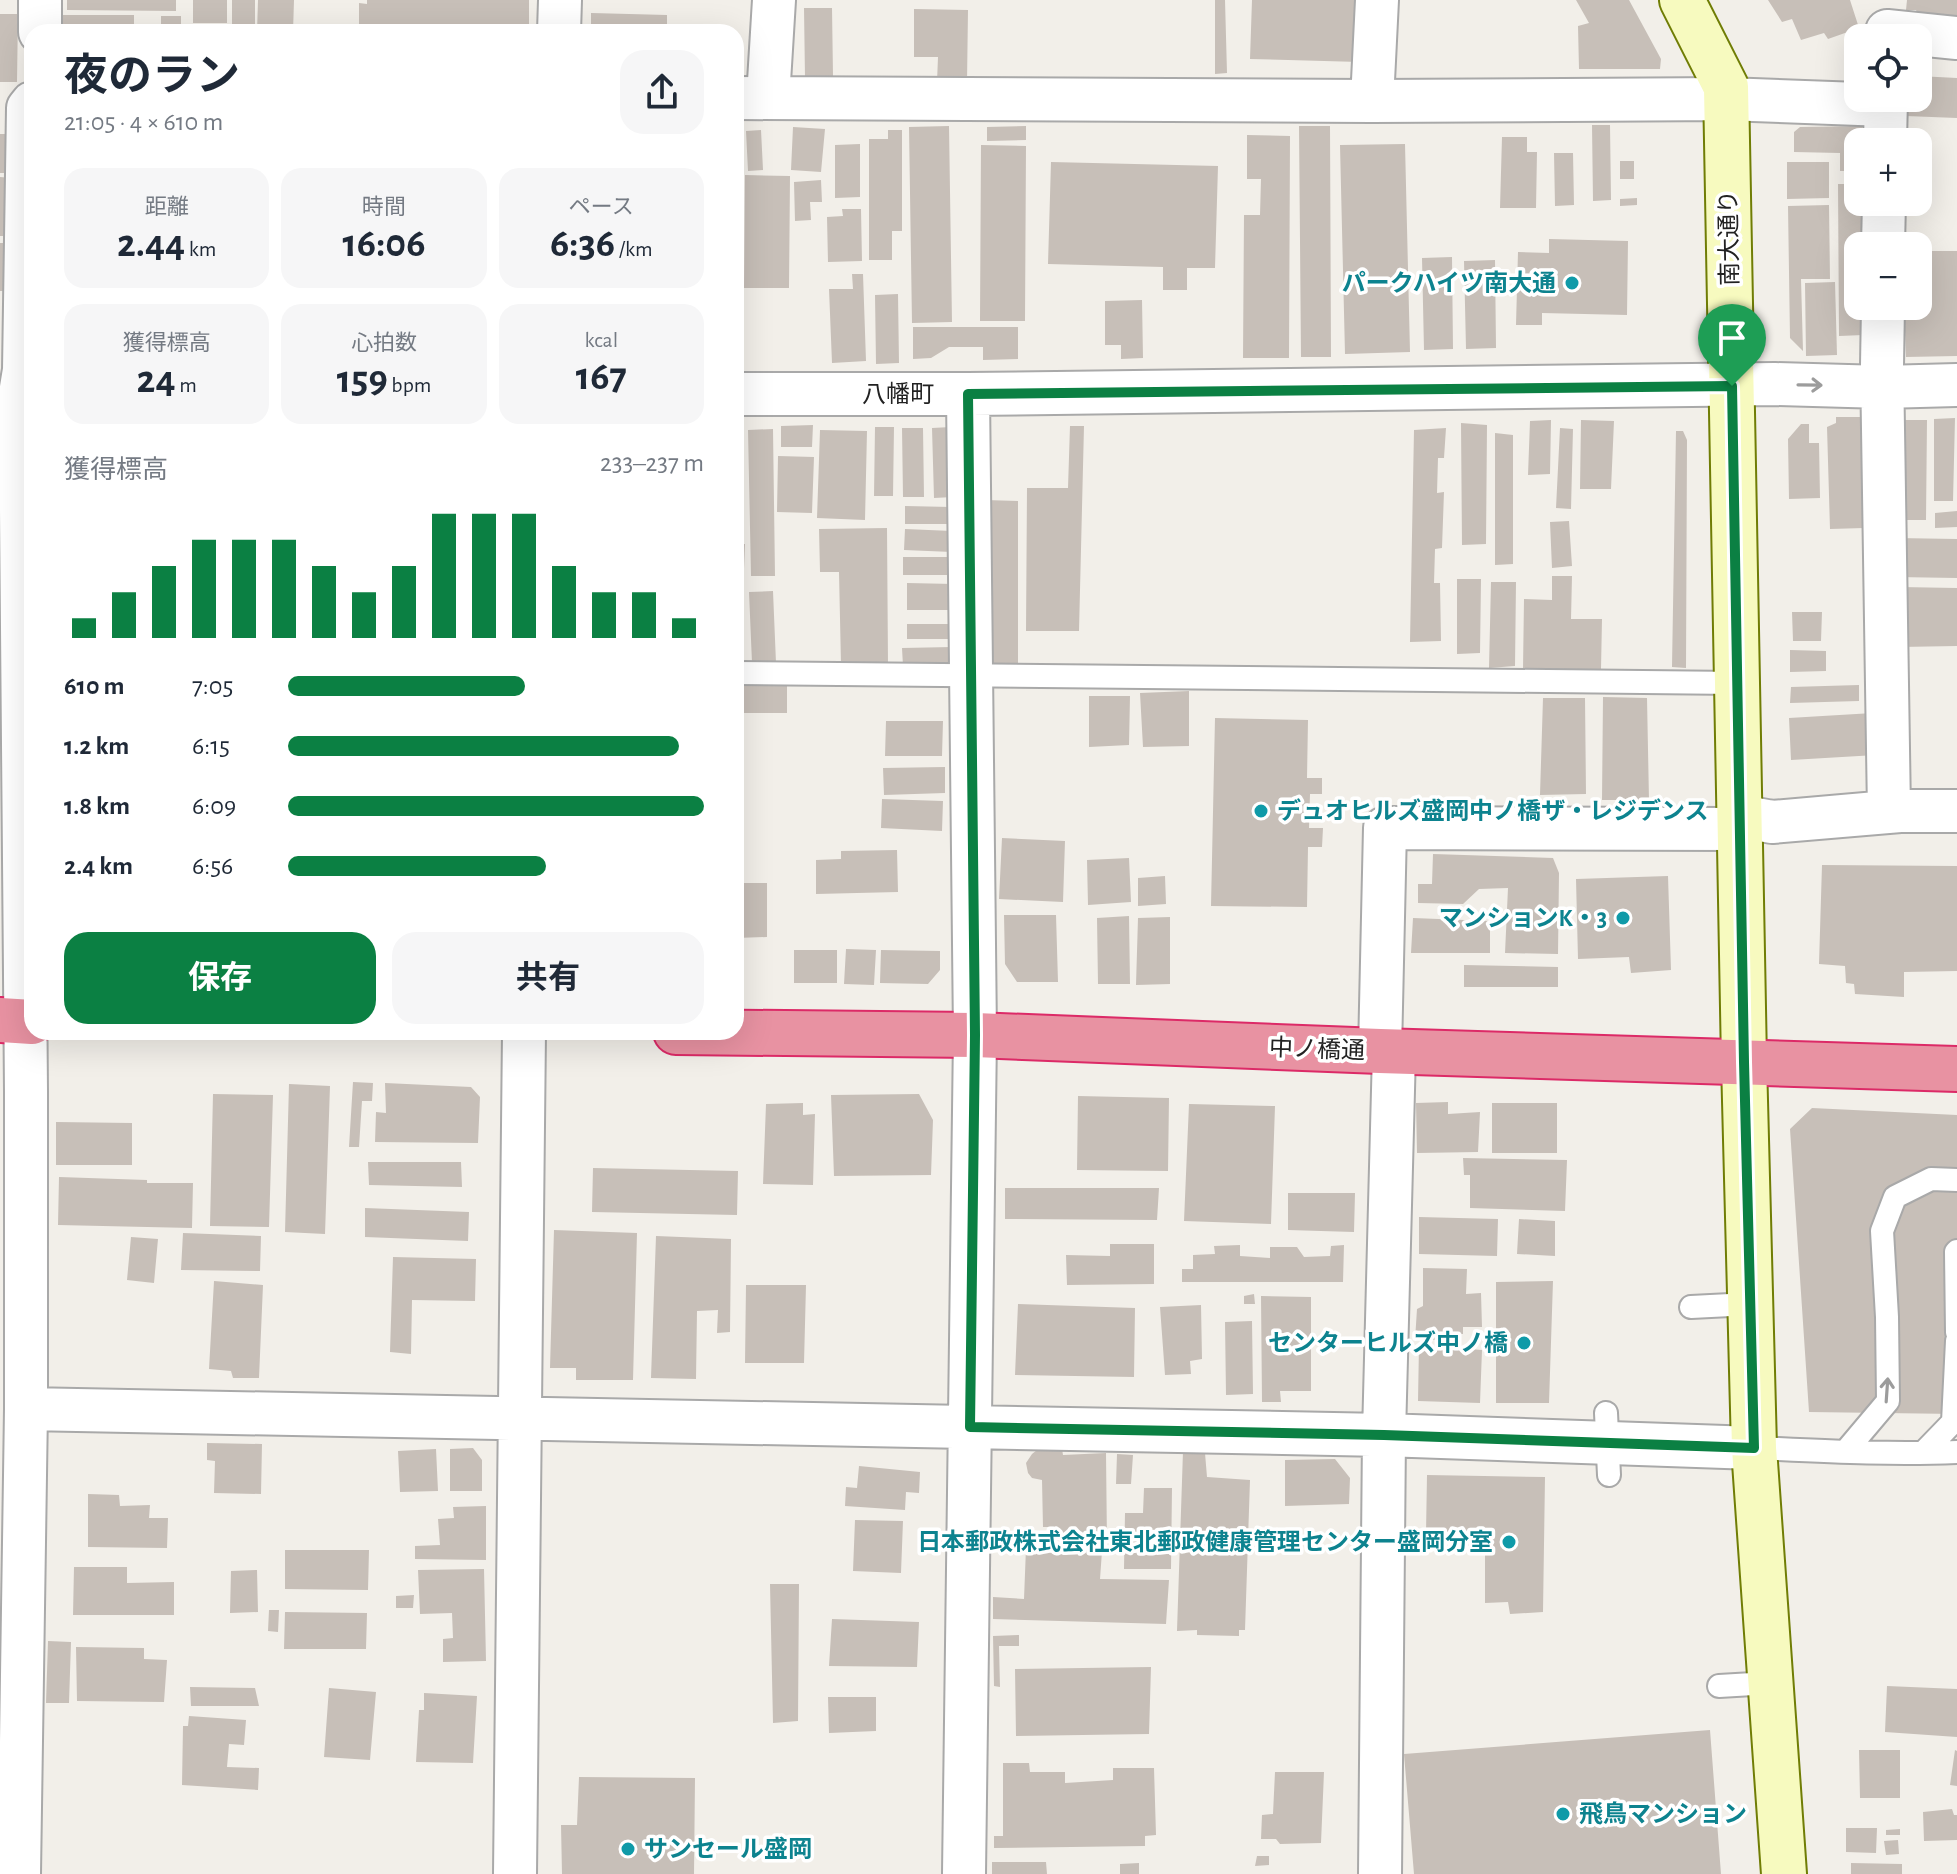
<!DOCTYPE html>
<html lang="ja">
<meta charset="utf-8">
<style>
body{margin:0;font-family:"Alegreya Sans","Noto Sans JP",sans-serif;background:#f6f6f7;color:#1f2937;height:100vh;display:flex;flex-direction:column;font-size:30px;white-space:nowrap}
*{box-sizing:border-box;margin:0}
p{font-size:26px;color:#747a83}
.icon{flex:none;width:44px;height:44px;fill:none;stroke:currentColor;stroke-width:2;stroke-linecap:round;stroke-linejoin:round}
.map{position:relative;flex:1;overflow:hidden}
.drawer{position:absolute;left:24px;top:24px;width:720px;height:1016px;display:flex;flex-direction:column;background:#fff;border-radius:24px;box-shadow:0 8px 32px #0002}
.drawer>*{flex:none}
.fabs{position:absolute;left:1844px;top:24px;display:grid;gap:16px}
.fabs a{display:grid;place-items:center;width:88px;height:88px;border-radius:16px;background:#fff;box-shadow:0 8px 32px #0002;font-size:40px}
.pin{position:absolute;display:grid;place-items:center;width:68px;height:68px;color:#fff;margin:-82px -34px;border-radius:50% 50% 50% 0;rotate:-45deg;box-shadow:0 0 8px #0007}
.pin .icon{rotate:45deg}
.round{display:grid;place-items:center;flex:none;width:84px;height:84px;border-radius:24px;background:#f6f6f7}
.summary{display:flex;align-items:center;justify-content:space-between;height:136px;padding:0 40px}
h1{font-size:44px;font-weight:700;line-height:60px}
.stats{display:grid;grid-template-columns:repeat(3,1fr);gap:12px;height:136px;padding:8px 40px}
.stats div{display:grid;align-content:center;border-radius:20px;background:#f6f6f7;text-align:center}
.stats b{font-size:40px;font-weight:700}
.stats small{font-size:22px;font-weight:400}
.stats p{font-size:22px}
.chart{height:224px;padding:16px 40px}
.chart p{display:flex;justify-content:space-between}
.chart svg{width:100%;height:144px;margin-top:8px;stroke:#0b8043;stroke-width:6}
.button{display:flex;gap:16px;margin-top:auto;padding:16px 40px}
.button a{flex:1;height:92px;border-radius:24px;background:#0b8043;color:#fff;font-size:32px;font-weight:700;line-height:92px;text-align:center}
.button a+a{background:#f6f6f7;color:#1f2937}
ul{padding:0 40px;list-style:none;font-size:26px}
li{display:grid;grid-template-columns:128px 96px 1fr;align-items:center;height:60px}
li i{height:20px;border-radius:10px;background:#0b8043}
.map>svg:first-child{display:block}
</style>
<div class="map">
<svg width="1957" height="1874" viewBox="0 0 1957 1874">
<rect width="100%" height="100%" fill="#f2efe9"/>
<path fill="#c7bfb8" d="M67 0H176V11L67 10Z
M193 0H227V23H193Z
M232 0H255V32H232Z
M258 0H294L293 32H257Z
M367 0H529V32H359V3L367 4Z
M1215 0H1225L1227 73 1215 74Z
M1252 0H1361L1360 62 1250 59Z
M1576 0H1629L1661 59 1660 69H1579L1578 26 1589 23Z
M1768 0H1850L1859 28 1828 39 1824 33 1801 40 1792 19 1782 22Z
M1907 0H1957V19L1920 18 1916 10H1906Z
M804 8H832L833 76 805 78Z
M914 9 968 10 967 82H937L938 57H914Z
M591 13 667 15V32H591Z
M0 14H18L17 82H0Z
M63 15H134V32H63Z
M161 16H181V32H161Z
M1918 76 1957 78V118L1906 116 1908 98H1918Z
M1592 125H1610L1611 200 1593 201Z
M949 126 952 322 912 323 909 127Z
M1026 126V140L987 141V127Z
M1299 126H1330L1331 357H1301Z
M1862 126 1863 142H1858V171H1840V153L1794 152V132L1800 127Z
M793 127 825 129 821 172 791 170Z
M761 130 763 170 748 171 746 131Z
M888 130H902V231H892V260H869V139H888Z
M0 134H6L12 140 10 173H0Z
M1247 135 1290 136 1289 358H1243L1244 215H1260L1261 179H1247Z
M1502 137H1527V152H1537L1536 208H1500Z
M860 144V197L835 198V145Z
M1405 144 1410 352 1345 354 1340 145Z
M981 145 1026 146 1025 321H980Z
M1554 153H1573L1574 205 1555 206Z
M1620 161H1634V179H1620Z
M1051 162 1218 166 1215 268H1187V290H1163V267L1048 264Z
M1787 162H1829V198L1787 199Z
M745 175 790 176 789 288H744Z
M0 177 12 178 11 236H0Z
M821 180 822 202H810L811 220 795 221 794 182Z
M1838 184H1858V202H1862V246H1858V306H1863V335L1839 336Z
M1637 198V205L1620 206V199Z
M1829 205 1830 279H1801L1803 351 1790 338 1788 206Z
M842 209H861L862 261 828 262 827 217 843 216Z
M1549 239 1628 241 1627 315 1542 313V325H1516L1518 252 1549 253Z
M0 243H11L10 291H0Z
M1930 251H1957V356L1906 357 1904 306H1918V275H1932Z
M1452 257 1453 349 1424 350 1422 258Z
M1495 260 1496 348 1466 349 1464 261Z
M852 274H863L866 361 832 363 829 289H853Z
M1835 282 1837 355 1806 356 1805 283Z
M898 294 899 363 876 364 875 295Z
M1142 300 1143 358 1121 359V345H1105V301Z
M913 327H1018V359L983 360V347H949L931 358 913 359Z
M1836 417H1864V528L1830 529 1827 427 1836 423Z
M1955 418 1953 501H1934V419Z
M1551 420 1550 474 1528 475 1530 421Z
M1581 420 1614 421 1611 489H1580Z
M1903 420H1927L1926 520H1902Z
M1461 423 1487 425 1486 544 1462 545Z
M1801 424H1809V443H1819L1820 498 1789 499 1788 439Z
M813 425 812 447H781V426Z
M1070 426H1084L1079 631H1026L1027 488H1068Z
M875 427H894L893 496H874Z
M951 427 953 497 934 498 932 428Z
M902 428H923L924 497H903Z
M1446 428 1444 458H1438L1437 493 1444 492 1442 548 1435 549 1434 583H1440L1441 641 1410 642 1414 430Z
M1560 428 1573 429 1571 509 1556 508Z
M773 429 775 576H751L748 430Z
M820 430 867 431 865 520 817 518Z
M1676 431H1683L1687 440 1686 668 1672 667Z
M1495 433 1513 435V564L1495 565Z
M778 456 814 457 812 513 777 512Z
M736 462H739V516H736Z
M985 500 1018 501V663H985Z
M905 506 951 507V524H905Z
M1957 511V527L1935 528V513Z
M1569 521 1572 566 1552 568 1550 522Z
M887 528 888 665H841L839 572H820L819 529Z
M905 529 952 531V552L904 550Z
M1896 538 1957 539V578L1896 577Z
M736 544H745L743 593H736Z
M903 557H955V575H903Z
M1552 576H1572L1571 619H1602L1601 669H1523L1524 599 1552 600Z
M1457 579H1481L1480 653 1457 654Z
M1491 582H1516L1515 666 1489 668Z
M907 583 954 584V610H907Z
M1900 587 1957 588V646L1899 647Z
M773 591 776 663H752L749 592Z
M1792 612H1822L1821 641H1793Z
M907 624H950L949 639H907Z
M952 647 953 664 903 666 902 648Z
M1790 650 1826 651V671L1790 672Z
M736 684H787V713H736Z
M1859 685V701L1790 703 1791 687Z
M1189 691V746L1143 747 1140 693Z
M1089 696H1130L1129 745 1089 747Z
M1603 697 1647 698 1649 800H1602Z
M1543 698H1585L1586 794 1540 795Z
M1873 713 1876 755 1791 760 1789 718Z
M1215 718 1308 720 1307 778H1322V794H1310L1309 828H1323L1322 847H1308L1307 907 1211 906Z
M886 721H943L942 756H885Z
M945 767V793L884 795 883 768Z
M882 799 943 801 942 831 881 828Z
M1002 838 1065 841 1063 902 999 899Z
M897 850 898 892 816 894V860L841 859V851Z
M1433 854 1553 858 1559 873 1558 954 1505 953 1508 888 1479 889 1463 904 1418 903V884H1432Z
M1129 858 1131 902 1088 905 1087 860Z
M1822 865 1957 866V971L1904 972V997L1855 994 1854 984 1846 983 1845 966 1819 964Z
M1165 876 1166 904 1138 906V878Z
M1668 876 1671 970 1631 973 1629 957 1578 959 1576 879Z
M736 883H767V937L736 938Z
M1004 915H1056L1058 982H1017L1005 964Z
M1129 916 1130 984H1098L1097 918Z
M1170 917V984L1136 985 1138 918Z
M1413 918 1490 921V953H1411Z
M846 949 876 950 874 985 844 984Z
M794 950H837V983H794Z
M881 950 940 951V970L928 984 880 983Z
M1464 965 1558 967V987H1464Z
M353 1082 373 1083 372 1101H362L359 1147H349Z
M385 1083 471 1087 480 1097 478 1143 375 1142 376 1112 386 1113Z
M289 1084 330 1086 325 1234 285 1232Z
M213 1094 273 1095 269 1227 210 1226Z
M919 1094 933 1120 931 1175 834 1176 831 1095Z
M1078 1096 1169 1098 1168 1171 1077 1170Z
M1448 1102V1114L1480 1112 1478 1152 1417 1153 1416 1103Z
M803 1103V1115L815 1114 813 1185 763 1184 766 1104Z
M1492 1103H1557V1153H1492Z
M1189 1104 1275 1106 1271 1224 1184 1221Z
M1812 1108 1957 1115V1414L1809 1412 1790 1129Z
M56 1122 132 1123V1165H56Z
M1463 1158 1567 1160 1565 1211 1470 1208V1175H1464Z
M368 1162H461L462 1187 369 1185Z
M593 1168 738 1171 737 1215 592 1212Z
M59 1177 147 1180V1183H193L192 1228 58 1225Z
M1005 1188H1159L1157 1220 1005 1219Z
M1288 1193H1355L1354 1232 1288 1230Z
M365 1208 469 1212 468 1241 365 1237Z
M1419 1217 1498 1219 1497 1256 1419 1254Z
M1519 1219 1555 1221V1256L1517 1254Z
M554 1230 637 1233 633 1380H576V1368H550Z
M183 1233 261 1236 260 1271 181 1270Z
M656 1236 731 1239 730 1332 717 1333 718 1310 697 1311 696 1379 651 1378Z
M131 1237 158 1239 154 1283 127 1280Z
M1110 1244H1154V1284L1067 1285 1066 1255 1110 1256Z
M1240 1245V1256L1270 1258V1247H1297L1304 1257 1330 1256 1331 1246 1344 1245 1343 1282H1182V1269H1193V1255L1215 1254 1214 1246Z
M393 1257 476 1259 475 1301 412 1300 411 1354 390 1352Z
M1423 1268 1467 1269 1466 1294 1481 1293 1482 1327H1463V1334H1435V1340H1415L1417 1309 1423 1306Z
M214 1281 263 1285 259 1378H233L231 1371 209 1369Z
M1553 1281 1549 1403H1496V1282Z
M746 1285H806L804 1363H745Z
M1254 1294 1255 1304H1244V1296Z
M1261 1296 1311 1297V1391H1280L1281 1402H1262Z
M1018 1304 1135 1308 1134 1377 1015 1375Z
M1201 1305 1202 1359 1190 1361 1191 1374 1165 1375 1160 1307Z
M1252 1321 1253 1394 1226 1395 1225 1322Z
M1419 1345 1482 1350 1480 1403 1418 1401Z
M207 1443 262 1444 261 1494 214 1493 215 1461 207 1460Z
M473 1448 482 1460V1491H450V1449Z
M436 1449 438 1491 400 1492 398 1451Z
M1062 1449 1063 1455 1106 1453 1107 1543 1092 1544V1540H1049L1048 1527H1043L1042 1480 1032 1478 1028 1473 1026 1463 1032 1454 1037 1450Z
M1183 1451 1205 1453 1207 1477 1250 1480 1245 1630H1239V1636L1197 1635V1630L1177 1631Z
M1117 1454 1133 1455 1131 1484H1116Z
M1335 1459 1350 1478 1349 1504 1285 1506V1460Z
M859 1466 920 1472 919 1493 906 1492 905 1510 845 1506 846 1487 857 1488Z
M1427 1475 1545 1477 1543 1612 1510 1614 1508 1602 1485 1603V1550L1472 1551 1473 1534H1426Z
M1144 1488H1172L1171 1569H1124L1125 1513H1143Z
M88 1494 119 1495 120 1506 150 1505 149 1518H168L167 1548 88 1547Z
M486 1506V1560L415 1559V1546L440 1545 438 1519 454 1518 453 1507Z
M855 1520 903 1521 901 1573 853 1571Z
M1026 1548 1102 1551 1100 1579 1169 1580 1166 1624 993 1619V1597L1024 1599Z
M285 1550H369L368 1590 285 1589Z
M74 1567H127V1583L174 1582V1615H73Z
M484 1569 486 1661 443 1662V1639L453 1638 452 1613 420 1614 418 1570Z
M257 1570 258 1612 230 1613 231 1571Z
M770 1584H799L798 1721 773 1723Z
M414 1595 413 1608H396V1596Z
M269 1610H279L278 1632 268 1631Z
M285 1612 367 1613 366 1649H284Z
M832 1619 919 1622 917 1667 829 1666Z
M1019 1635V1646H999L1000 1687 994 1686 993 1636Z
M48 1641 71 1642 69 1703H46Z
M76 1647 144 1648V1659L167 1660 164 1702 77 1701Z
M1151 1667 1149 1734 1016 1736 1015 1669Z
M1887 1686 1957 1689V1737L1885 1732Z
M190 1687 255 1688 259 1706H191Z
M329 1688 376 1692 370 1760 324 1757Z
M424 1693 477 1696 473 1763 416 1762 419 1710H424Z
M828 1697H876V1731L829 1733Z
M189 1716 246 1720 244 1745 229 1744 227 1767 259 1768 258 1790 182 1785 183 1726H188Z
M1710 1730 1721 1874H1414L1404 1754Z
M1859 1750H1900V1798H1860Z
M1955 1750 1957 1751V1786L1950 1785Z
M1003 1763H1029L1030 1772H1065V1783L1113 1780V1768H1154L1156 1835 1145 1836V1846L994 1848V1836H1003Z
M1275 1772H1324L1321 1843 1280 1844 1276 1839H1261L1262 1815 1273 1814Z
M579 1777 695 1778 694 1874H562L561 1825H577Z
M1952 1809 1954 1815H1957V1840L1924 1841 1923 1812Z
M1846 1828H1877L1876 1853 1846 1852Z
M1900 1829V1835H1886V1830Z
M1898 1840 1899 1854 1886 1855 1884 1841Z
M1257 1856H1269V1865L1255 1866Z
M992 1862H1046L1047 1874H992Z
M1139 1863V1874H1120V1864Z
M1851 1863 1902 1864V1874H1851Z"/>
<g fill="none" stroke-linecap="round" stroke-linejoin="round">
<defs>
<path id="lane" d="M736 673 1738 683
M1957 1251 1956 1252 1957 1332
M1691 1307 1750 1304
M1606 1413 1609 1475
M1754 1448C1821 1451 1889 1455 1957 1452
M1845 1452 1888 1401 1887 1317 1882 1231 1895 1197 1931 1179 1957 1180
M1923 1453 1953 1422 1957 1341
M1719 1686 1770 1683"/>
<path id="street" d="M1887 31 1957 38
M40 32V0
M559 32 560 0
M736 98 1372 101 1726 99 1886 105
M768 98 774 0
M1372 101 1377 0
M1885 142 1886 98
M1883 246 1884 202
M1883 306 1882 365 1889 812
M736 394H968L1775 384 1883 387 1957 385
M1740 816 1772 822 1900 811H1957
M1380 1051 1385 828 1740 829
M26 1409 1384 1435 1754 1448
M19 1874 26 1409V1092L20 394 24 370 28 108 32 103
M515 1874 524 1032
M964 1874 975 1035 968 394
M1380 1874 1384 1435 1394 1052"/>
<path id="secondary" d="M1682 0 1726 87 1744 1062 1754 1448 1784 1874"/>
<path id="highway" d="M0 1020 32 1022
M676 1032 975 1035 1380 1051 1957 1069"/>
</defs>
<use href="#lane" stroke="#a9a9a9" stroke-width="26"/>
<use href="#street" stroke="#a9a9a9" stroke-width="46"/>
<use href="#secondary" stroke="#707d05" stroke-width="48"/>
<use href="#highway" stroke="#dc2a67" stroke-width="48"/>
<use href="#lane" stroke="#fff" stroke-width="22"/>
<use href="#street" stroke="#fff" stroke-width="42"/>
<use href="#secondary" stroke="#f7fabf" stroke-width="44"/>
<use href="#highway" stroke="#e892a2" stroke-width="44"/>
</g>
<defs><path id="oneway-shaft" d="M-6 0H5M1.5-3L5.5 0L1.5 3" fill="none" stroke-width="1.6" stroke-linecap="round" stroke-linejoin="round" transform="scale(2)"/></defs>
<g stroke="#9c9c9c">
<use href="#oneway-shaft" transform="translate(1810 385) rotate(1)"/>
<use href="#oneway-shaft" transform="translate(1887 1390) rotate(-86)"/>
</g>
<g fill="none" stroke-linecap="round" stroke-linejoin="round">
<defs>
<path id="route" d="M1732 386 1744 1062 1754 1448 1384 1435 970 1427 975 1035 968 394Z"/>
</defs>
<use href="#route" stroke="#fff" stroke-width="16"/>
<use href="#route" stroke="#0b8043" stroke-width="10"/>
</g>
<g fill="#0f9aa8" stroke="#fff" stroke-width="3">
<circle cx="1572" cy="283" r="8"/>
<circle cx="1261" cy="811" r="8"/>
<circle cx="1623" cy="918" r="8"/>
<circle cx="1524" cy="1343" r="8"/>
<circle cx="1509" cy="1542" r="8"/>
<circle cx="1563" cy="1814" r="8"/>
<circle cx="628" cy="1849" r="8"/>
</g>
<g text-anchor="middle" stroke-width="7" stroke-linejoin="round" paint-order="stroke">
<g font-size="24" fill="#222" stroke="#fff">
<text transform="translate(1729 238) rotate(-91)" y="8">南大通り</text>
<text x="898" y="402">八幡町</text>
<text transform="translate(1317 1049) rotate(2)" y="8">中ノ橋通</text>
</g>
<g font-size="24" font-weight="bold" fill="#0d838f" stroke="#fff" text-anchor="end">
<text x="1556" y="291">パークハイツ南大通</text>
<text x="1277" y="819" text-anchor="start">デュオヒルズ盛岡中ノ橋ザ・レジデンス</text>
<text x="1607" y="926">マンションK・3</text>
<text x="1508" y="1351">センターヒルズ中ノ橋</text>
<text x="1493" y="1550">日本郵政株式会社東北郵政健康管理センター盛岡分室</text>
<text x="1579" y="1822" text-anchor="start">飛鳥マンション</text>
<text x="644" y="1857" text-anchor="start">サンセール盛岡</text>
</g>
</g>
</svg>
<div class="fabs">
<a><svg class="icon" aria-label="locate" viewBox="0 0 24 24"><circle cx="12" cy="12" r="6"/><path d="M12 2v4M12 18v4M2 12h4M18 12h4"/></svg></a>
<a>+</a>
<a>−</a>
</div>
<div class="pin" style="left:1732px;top:386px;background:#1e9e55"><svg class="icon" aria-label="arrive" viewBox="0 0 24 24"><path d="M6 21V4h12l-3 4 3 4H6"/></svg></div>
<section class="drawer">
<div class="summary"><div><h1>夜のラン</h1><p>21:05 · 4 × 610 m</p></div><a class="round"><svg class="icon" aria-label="share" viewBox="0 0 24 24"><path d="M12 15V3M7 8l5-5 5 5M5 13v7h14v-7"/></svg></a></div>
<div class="stats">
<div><p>距離</p><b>2.44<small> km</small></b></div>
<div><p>時間</p><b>16:06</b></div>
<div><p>ペース</p><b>6:36<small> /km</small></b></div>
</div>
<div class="stats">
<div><p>獲得標高</p><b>24<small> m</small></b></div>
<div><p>心拍数</p><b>159<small> bpm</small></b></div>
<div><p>kcal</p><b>167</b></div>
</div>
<div class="chart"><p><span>獲得標高</span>233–237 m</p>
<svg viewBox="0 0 160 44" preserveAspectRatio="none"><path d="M5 44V38M15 44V30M25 44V22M35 44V14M45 44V14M55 44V14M65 44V22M75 44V30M85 44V22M95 44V6M105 44V6M115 44V6M125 44V22M135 44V30M145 44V30M155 44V38"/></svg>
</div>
<ul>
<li><b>610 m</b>7:05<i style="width:57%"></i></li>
<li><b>1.2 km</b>6:15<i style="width:94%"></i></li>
<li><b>1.8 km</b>6:09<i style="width:100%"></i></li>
<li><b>2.4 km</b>6:56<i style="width:62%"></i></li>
</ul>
<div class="button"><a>保存</a><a>共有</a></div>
</section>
</div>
